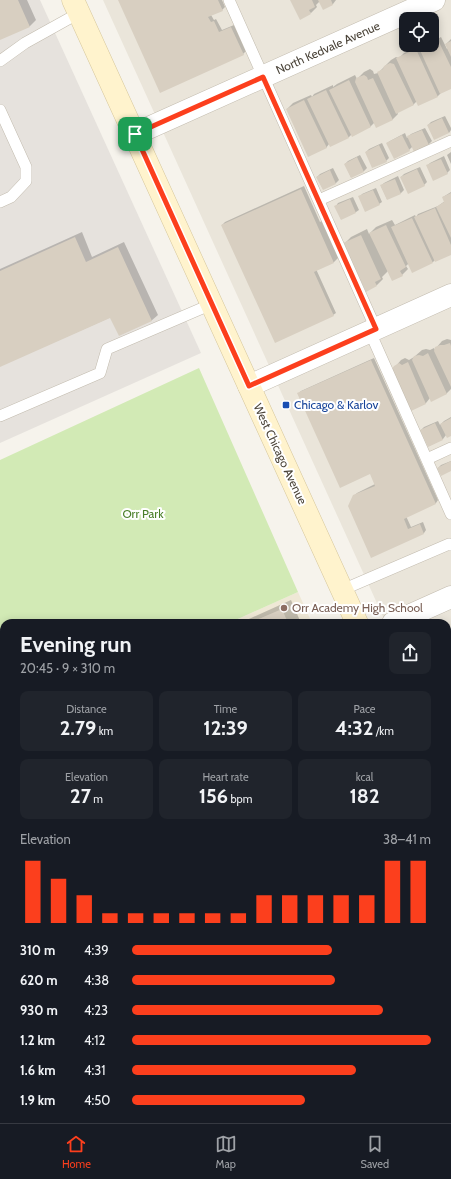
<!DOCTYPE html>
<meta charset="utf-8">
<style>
body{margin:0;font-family:Cabin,sans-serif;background:#20242c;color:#f1f3f6;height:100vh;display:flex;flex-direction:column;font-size:15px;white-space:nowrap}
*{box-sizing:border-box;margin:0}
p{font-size:13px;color:#9ea1a6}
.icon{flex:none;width:22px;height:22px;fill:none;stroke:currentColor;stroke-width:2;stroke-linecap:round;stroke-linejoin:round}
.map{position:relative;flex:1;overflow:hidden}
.panel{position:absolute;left:0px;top:619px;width:451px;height:504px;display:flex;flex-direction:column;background:#171b24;border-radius:12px 12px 0 0;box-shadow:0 2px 10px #0003}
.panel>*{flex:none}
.fabs{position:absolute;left:399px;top:12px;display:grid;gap:8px}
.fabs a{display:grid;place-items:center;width:40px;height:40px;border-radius:8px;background:#171b24;box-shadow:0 2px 10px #0003;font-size:20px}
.pin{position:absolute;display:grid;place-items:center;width:34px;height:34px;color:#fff;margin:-17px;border-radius:8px;box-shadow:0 2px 6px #0006}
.round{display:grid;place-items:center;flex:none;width:42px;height:42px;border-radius:8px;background:#20242c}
.head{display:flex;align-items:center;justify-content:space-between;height:68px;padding:0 20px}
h1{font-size:22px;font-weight:800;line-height:30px}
.stats{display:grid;grid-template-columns:repeat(3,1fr);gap:6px;height:68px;padding:4px 20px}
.stats div{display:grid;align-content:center;border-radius:8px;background:#20242c;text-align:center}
.stats b{font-size:20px;font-weight:800}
.stats small{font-size:11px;font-weight:400}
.stats p{font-size:11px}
.chart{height:112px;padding:8px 20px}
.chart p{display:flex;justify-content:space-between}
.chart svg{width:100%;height:72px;margin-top:4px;stroke:#fc3f1d;stroke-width:6}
ul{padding:0 20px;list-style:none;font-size:13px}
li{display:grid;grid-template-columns:64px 48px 1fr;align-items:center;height:30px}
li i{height:10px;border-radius:5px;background:#fc3f1d}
.menu{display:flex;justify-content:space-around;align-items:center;height:56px;border-top:1px solid #363941;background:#171b24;font-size:11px;color:#9ea1a6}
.menu a{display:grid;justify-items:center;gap:2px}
.menu .current{color:#fc3f1d}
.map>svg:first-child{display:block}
</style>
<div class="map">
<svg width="451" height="1123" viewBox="0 0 451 1123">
<rect width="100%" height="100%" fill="#f6f3ec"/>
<path fill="#eae5da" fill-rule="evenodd" d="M103 0H451V767L447 758V623H386ZM406 19H432V45H406Z
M4 1066V1119H444L446 1123H0V1068Z"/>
<path fill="#e6e2dd" d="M0 0H40L201 353 0 443Z"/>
<path fill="#efe8d6" d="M298 592 312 623H229Z
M4 832V1065L0 1067V834Z"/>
<path fill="#d2eab5" d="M199 368 298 592 229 623H4V832L0 834V460Z"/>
<path fill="#e5e3e0" d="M451 933V1000L447 1002V935Z
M451 1048V1117L448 1119 447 1115V1050Z"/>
<path fill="#0003" d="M0 0H27L36 20 30 26 0 39Z
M119 0H222L225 7 222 10 211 15 214 20 216 19 222 30 234 25 246 51 243 54Z
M291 0H336L333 4 323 8 320 1 316 5 317 7 311 13Z
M441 37 447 49 448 48 446 44 451 39V88L442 92 438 96 419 104 417 101 413 105 397 112 398 114 392 120 374 123 370 127 352 134 349 137 329 144 326 148 287 109 293 103 311 95 312 97 314 94 333 85V87L337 84 355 75 357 79 364 72 370 69 373 71 374 74 378 73 391 60 396 57 399 58 404 53 420 45H432V42Z
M445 116 451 128V130L449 133 428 125 431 122Z
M425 128 432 141 429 144 415 150 413 146 409 150 387 143 390 141 405 133 407 138 411 134Z
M382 143 389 158 386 161 366 152 369 149Z
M451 152V164L447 155Z
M360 155 367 168 364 171 351 177 345 164 348 161Z
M444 156 450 170 447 173 427 166 430 163Z
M420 167 427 182 424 185 401 177 404 174Z
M333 168 339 180 336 183 323 189 317 177 320 174Z
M398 176 404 190 401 193 387 199 381 186 384 183Z
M304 186 320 222 324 220 340 256 334 262 316 269 336 313 333 315 222 225 225 222Z
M376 188 382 202 379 204 360 197 362 194Z
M451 192V254L435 260 433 262 409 263 406 266 408 269 402 275 388 271 382 277 383 279 377 285 367 290 345 243 351 237 367 229 369 234 376 227 392 220 395 225 415 215 416 217 418 214 438 206 445 201 443 197Z
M353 197 359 210 356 212 341 219 336 206 338 203Z
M82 232 92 257 124 242 158 315 151 321 111 317 0 366V269Z
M447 339 451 340V389L446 394 430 398 426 403 411 409 395 367 401 360 405 358 409 360 414 357 422 350 426 349 430 350 434 348 435 350 436 348 442 341Z
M374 358 438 500 436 503 406 516 411 527 423 522 426 530 424 533 372 556 354 496 357 493 375 484 371 473 298 394 301 391Z
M451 417V434L446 435 443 439 429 446 421 430 424 427 438 421 440 425 444 421Z
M451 461V470L438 468 441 465Z
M291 600 301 623H240Z
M451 655V723L447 720V656Z
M4 866V1031L0 1033V868Z
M166 1120 167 1123H160Z"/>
<path fill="#d8cfc1" d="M0 0H18L30 27 0 40Z
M118 0H218L223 11 208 17 211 22 214 21 219 32 231 27 244 55 160 93Z
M290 0H312L315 7 309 10 311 14 300 20Z
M318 0H331L333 5 323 10Z
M438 40 451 67V89L440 94 419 48 427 45H432V43Z
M451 41V57L445 44Z
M416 49 438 97 418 106 396 58Z
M390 63 394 64 414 105 396 114 377 72 383 69 384 66Z
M364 75 367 77 368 80 373 78 393 120 376 128 355 82 356 78Z
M349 80 371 127 352 137 329 90Z
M326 90 349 138 330 147 307 99Z
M304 100 327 148 308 157 286 109Z
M442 118 449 133 434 140 427 125Z
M422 130 429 145 414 152 407 136Z
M402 135 410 151 394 159 386 143Z
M379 145 387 162 372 168 365 152Z
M357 157 364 172 351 178 344 164Z
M441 159 448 174 433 181 426 165Z
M417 169 425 186 408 194 400 177Z
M330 170 336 184 323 190 316 177Z
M395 179 401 194 387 200 380 185Z
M301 189 334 263 314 272 334 316 275 343 221 225Z
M373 190 380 205 365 212 358 196Z
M451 193V238L436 207 444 202 442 197Z
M350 199 356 213 341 220 334 206Z
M435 208 451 245V255L435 262 414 217Z
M412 218 433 263 412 273 391 227Z
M386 225 406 267 400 271 403 276 392 281 369 233Z
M361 235 381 279 375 282 377 286 366 292 343 243Z
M75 237 86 262 118 247 152 321 119 336 110 318 0 367V271Z
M450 343 451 346V387L434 351 435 347 440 345H444Z
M428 353 447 394 431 402 412 360 414 356 419 355 423 356Z
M371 360 436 504 404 519 408 529 420 524 424 534 371 558 348 506 353 495 375 486 370 474 340 488 297 393Z
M408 362 426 404 411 411 392 369 394 366 399 363 402 365Z
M451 418V436L447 438 440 424Z
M435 423 443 440 428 447 420 430Z
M451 461V471L441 476 437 468Z
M282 609 288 623H249Z
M451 660V724L448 725 447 722V662Z
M4 870V1032L0 1034V872Z
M451 1009V1043L447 1045V1011Z
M38 1119H74V1120L69 1123H29Z"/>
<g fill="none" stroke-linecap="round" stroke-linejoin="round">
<defs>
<path id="service" d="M229 0 376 329
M0 61 25 43 79 13
M0 110 26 167V181L11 197 0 202
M319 200 451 141
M370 332 451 514
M0 416 100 373 107 349 212 304
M427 459 451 448
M342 590 449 544 451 545
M447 750 451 748
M447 970 451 969
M447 998 451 996
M447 1048 451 1049
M437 1119 439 1123
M285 1123 293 1119"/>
<path id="minor" d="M135 134 434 0
M249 386 451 295
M393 623 451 597"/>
<path id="secondary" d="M73 0 357 623
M447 822 451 831
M447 901 451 899
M0 1102 4 1100"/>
</defs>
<use href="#service" stroke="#c2bbae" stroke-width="12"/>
<use href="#minor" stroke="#c2bbae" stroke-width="23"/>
<use href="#secondary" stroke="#d6c79b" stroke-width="23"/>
<use href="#service" stroke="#fff" stroke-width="11"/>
<use href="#minor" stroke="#fff" stroke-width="22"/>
<use href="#secondary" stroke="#fff3cd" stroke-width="22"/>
</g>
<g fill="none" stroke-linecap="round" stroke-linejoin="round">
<defs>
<path id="route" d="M263 77 376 329 249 386 135 134Z"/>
</defs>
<use href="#route" stroke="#fff" stroke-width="8"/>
<use href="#route" stroke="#fc3f1d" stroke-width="5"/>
</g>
<rect fill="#1a4fb4" stroke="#fff" stroke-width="1.5" x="282" y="401" width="8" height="8" rx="2"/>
<circle fill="#8d6e63" stroke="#fff" stroke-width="1.5" cx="284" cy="608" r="4"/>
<g text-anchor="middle" stroke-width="4" stroke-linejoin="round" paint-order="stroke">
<g font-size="12" fill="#4b4439" stroke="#fff">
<text transform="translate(328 48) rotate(-24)" y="4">North Kedvale Avenue</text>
<text transform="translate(280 454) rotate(65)" y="4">West Chicago Avenue</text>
</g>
<g font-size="12" fill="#164399" stroke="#fff" text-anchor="start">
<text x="294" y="409">Chicago &amp; Karlov</text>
</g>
<g font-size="12" fill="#4a7f2a" stroke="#fff">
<text x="143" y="518">Orr Park</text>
</g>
<g font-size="12" fill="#785e54" stroke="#fff" text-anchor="start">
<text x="292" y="612">Orr Academy High School</text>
</g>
</g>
</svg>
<div class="fabs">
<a><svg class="icon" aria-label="locate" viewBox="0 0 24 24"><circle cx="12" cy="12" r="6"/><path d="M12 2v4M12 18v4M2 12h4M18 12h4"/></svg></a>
</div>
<div class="pin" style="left:135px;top:134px;background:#1e9e55"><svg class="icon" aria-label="arrive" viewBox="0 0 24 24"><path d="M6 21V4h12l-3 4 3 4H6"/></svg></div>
<section class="panel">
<div class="head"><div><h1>Evening run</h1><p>20:45 · 9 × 310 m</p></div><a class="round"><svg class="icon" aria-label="share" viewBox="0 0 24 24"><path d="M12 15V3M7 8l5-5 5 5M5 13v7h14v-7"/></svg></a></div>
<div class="stats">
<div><p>Distance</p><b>2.79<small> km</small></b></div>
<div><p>Time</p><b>12:39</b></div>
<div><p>Pace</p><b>4:32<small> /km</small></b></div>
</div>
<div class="stats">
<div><p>Elevation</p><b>27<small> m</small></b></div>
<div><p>Heart rate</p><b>156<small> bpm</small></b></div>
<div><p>kcal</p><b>182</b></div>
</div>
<div class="chart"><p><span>Elevation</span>38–41 m</p>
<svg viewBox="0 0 160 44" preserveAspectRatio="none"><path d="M5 44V6M15 44V17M25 44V27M35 44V38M45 44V38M55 44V38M65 44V38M75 44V38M85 44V38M95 44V27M105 44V27M115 44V27M125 44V27M135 44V27M145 44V6M155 44V6"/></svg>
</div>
<ul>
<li><b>310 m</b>4:39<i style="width:67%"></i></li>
<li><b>620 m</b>4:38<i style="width:68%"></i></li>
<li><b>930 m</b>4:23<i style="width:84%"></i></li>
<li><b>1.2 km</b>4:12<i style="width:100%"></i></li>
<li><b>1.6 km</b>4:31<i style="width:75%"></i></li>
<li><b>1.9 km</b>4:50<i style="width:58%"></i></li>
</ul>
</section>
</div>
<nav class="menu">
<a class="current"><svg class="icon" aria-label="home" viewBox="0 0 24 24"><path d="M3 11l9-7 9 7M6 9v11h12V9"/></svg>Home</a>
<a><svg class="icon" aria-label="map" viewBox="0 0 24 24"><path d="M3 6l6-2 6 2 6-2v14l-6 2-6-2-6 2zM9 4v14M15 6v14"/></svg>Map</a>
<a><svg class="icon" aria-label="saved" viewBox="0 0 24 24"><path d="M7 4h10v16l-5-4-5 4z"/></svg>Saved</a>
</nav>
